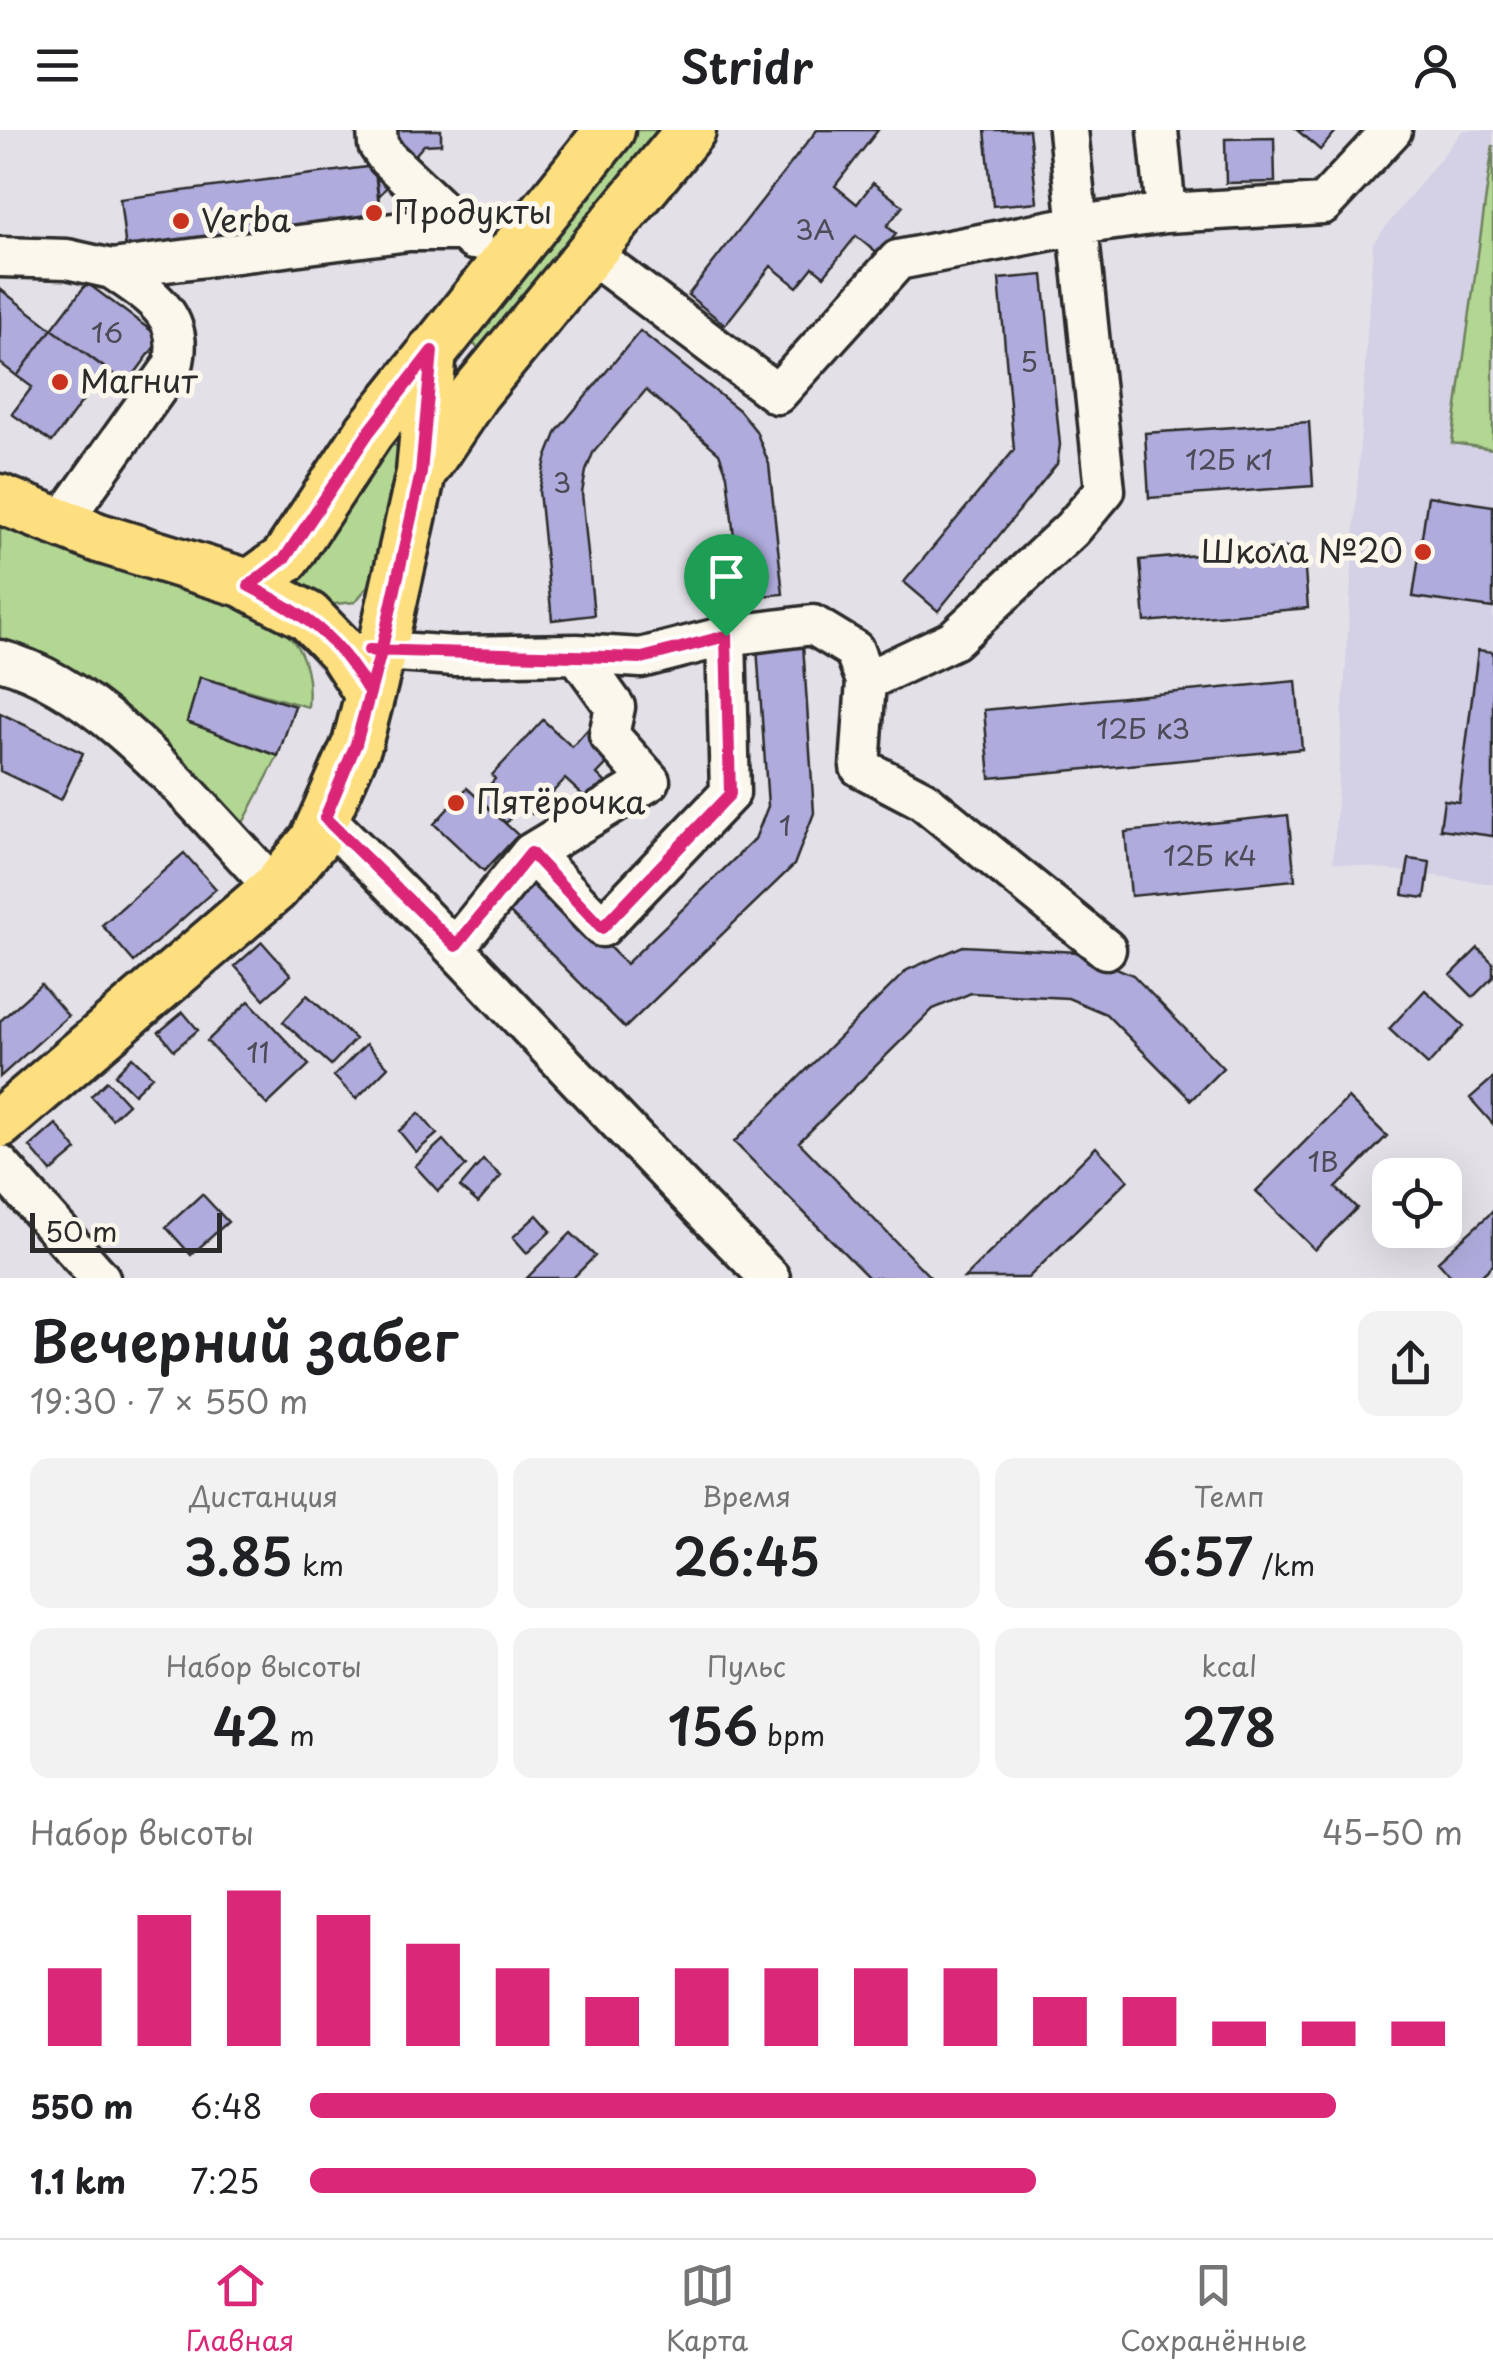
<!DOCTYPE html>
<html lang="ru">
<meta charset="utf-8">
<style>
body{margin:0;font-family:"Playpen Sans",sans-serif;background:#f2f2f2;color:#202124;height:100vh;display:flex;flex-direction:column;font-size:38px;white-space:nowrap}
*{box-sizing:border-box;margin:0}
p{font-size:32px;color:#757577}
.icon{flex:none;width:55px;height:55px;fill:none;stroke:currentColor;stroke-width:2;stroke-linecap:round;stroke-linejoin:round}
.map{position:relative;height:1148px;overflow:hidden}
.panel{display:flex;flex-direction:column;background:#fff;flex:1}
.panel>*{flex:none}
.fabs{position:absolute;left:1372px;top:1028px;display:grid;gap:20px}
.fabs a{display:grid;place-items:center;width:90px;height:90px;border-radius:20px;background:#fff;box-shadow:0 10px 40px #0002;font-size:50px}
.scale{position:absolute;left:30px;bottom:25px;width:192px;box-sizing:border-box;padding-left:10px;border:5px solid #2b2b2b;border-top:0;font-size:28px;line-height:35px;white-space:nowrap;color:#2b2b2b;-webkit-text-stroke:8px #fbf7ec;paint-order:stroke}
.pin{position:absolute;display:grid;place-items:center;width:85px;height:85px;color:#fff;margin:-102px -42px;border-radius:50% 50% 50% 0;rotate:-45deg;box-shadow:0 0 10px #0007}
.pin .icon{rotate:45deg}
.round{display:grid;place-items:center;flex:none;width:105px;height:105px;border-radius:20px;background:#f2f2f2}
.headline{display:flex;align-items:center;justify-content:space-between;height:170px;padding:0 30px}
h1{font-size:55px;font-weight:600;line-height:75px}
.figures{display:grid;grid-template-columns:repeat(3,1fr);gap:15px;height:170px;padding:10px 30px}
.figures div{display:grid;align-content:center;border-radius:20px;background:#f2f2f2;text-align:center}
.figures b{font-size:50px;font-weight:600}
.figures small{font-size:28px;font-weight:400}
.figures p{font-size:28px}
.chart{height:280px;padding:20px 30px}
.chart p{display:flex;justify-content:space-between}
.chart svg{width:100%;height:180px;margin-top:10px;stroke:#db2777;stroke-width:6}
ul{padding:0 30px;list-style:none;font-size:32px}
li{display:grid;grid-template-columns:160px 120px 1fr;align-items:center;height:75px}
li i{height:25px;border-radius:12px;background:#db2777}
header{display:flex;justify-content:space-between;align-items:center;height:130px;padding:0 30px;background:#fff;font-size:45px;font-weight:600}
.tab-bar{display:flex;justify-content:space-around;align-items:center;height:140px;border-top:2px solid #e0e0e0;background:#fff;font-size:28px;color:#757577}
.tab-bar a{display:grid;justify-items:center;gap:5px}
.tab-bar .on{color:#db2777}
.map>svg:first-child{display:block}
</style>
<header><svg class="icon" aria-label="menu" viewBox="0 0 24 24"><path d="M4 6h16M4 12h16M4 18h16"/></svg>Stridr<svg class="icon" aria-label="person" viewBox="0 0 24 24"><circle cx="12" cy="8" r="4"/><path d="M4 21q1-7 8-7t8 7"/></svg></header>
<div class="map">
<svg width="1493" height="1148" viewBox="0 0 1493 1148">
<rect width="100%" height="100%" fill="#e4e0e8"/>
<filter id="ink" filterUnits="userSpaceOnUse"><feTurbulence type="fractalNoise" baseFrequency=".01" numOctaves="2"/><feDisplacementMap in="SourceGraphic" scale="20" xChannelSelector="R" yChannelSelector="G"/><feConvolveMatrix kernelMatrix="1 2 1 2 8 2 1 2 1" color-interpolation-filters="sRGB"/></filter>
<g filter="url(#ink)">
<path fill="#d4d0e5" d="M1463 0H1493V754L1333 732 1373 113Z"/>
<path fill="#b2d792" stroke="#6e815e" stroke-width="2.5" d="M633 0H675L489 227 464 206Z
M1493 15V319L1452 313Z
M385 312 402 318 374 449 355 472 325 475 301 457 297 448Z
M0 387 260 485C299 505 312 533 308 577L200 547 187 592 278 626 241 697 0 519Z"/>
<path fill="#afacdd" stroke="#2b2b2b" stroke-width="2.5" d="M392 0H441V14L424 15 378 67 375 41Z
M817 0H878L835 56 857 74 873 53 903 76 887 96 896 104 879 125 856 106 824 146 813 137 797 157 771 136 725 195 688 165Z
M985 0H1029L1037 72 993 76Z
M1297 0H1337L1320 20Z
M1274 8 1275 52 1226 53 1225 9Z
M375 36 381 88 126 120 120 69Z
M1043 145 1060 315 1057 334 938 481 904 452 1014 320 999 149Z
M87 153 161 208 127 254 52 199Z
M0 159 52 199 17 246 0 233Z
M52 199 106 239 52 312 12 284 32 257 17 246Z
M640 201 739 280 756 301 769 334 783 464 741 468 727 345 719 323 646 260 593 323 586 341 582 363 594 485 552 490 539 361 546 329 557 301Z
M1309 292 1313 356 1149 368 1145 303Z
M1428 366 1493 376V478L1413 467Z
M1303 416 1308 478 1145 492 1140 430Z
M803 514 814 683 794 735 625 898 505 778 538 745 626 834 755 709 768 676 757 517Z
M1478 520 1493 522V706L1440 699 1444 670 1459 672Z
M200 547 295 576 278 626 187 592Z
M1296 551 1302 619 990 648 984 580Z
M0 583 83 623 61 670 0 641Z
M543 590 572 617 589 598 616 624 597 644 605 652 588 670 565 649 532 684 523 675 506 693 478 668 495 649 492 645Z
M467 658 518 705 484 741 434 694Z
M1288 685 1295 750 1131 766 1125 702Z
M184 723 216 759 134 832 102 795Z
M1409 729 1430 732 1425 768 1403 765Z
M262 812 291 845 264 869 235 836Z
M963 816 1079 822 1133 845 1223 938 1191 970 1106 884 1068 868 971 863 933 879 799 1012 931 1148H869L734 1012 907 840Z
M1478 818 1493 833V847L1473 867 1451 845Z
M41 854 68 886 0 947V891Z
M1425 860 1464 896 1428 935 1389 899Z
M307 865 355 909 331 935 283 892Z
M249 871 309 935 267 975 207 911Z
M183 882 198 900 174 920 159 902Z
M366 914 388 937 356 969 334 946Z
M132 927 152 946 134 964 115 945Z
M1493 948V994L1470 968Z
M107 951 128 974 112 989 91 966Z
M1348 968 1387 1006 1336 1058 1357 1078 1315 1120 1256 1061Z
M419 983 437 1004 416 1022 399 1001Z
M56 994 77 1020 51 1042 30 1017Z
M443 1010 466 1036 438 1061 415 1036Z
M1096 1017 1128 1050 1028 1148H964Z
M483 1030 501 1046 478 1073 460 1057Z
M202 1064 228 1092 191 1125 166 1097Z
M1493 1081V1135L1479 1148H1453L1438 1131Z
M537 1085 551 1101 527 1123 513 1107Z
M571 1103 595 1126 573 1148H527Z"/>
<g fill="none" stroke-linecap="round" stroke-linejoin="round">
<defs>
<path id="minor" d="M377 0 378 15 387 28 473 110
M1158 0 1166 83
M590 123 777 264 898 130 1078 95 1166 83 1323 74 1392 0
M0 127 67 129 112 139 409 101H464
M61 393 173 236C186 185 150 165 112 139
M381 522 369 520 455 526 577 524 615 577 609 605 650 651 531 723 602 797 730 663 726 506 813 495 854 520 866 551 953 510 1072 399 1105 360 1068 0
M577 524 641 528 726 506
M0 530C107 558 200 681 275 758
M866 551 860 637 923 670 1106 819
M325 688C478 837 619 998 770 1148
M456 816 531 723
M0 1035 100 1148"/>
<path id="major" d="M426 336 475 263 691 0
M0 369 99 408 242 452 308 486 342 521 369 563
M249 455 285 429 369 302 610 0
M0 993 275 758 314 711 357 614 381 522 421 343 432 221"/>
</defs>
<use href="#minor" stroke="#2b2b2b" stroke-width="45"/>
<use href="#major" stroke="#2b2b2b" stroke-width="55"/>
<use href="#minor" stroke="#fbf7ec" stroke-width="38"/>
<use href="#major" stroke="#fedf80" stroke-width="48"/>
</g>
</g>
<g fill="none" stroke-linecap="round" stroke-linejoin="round" filter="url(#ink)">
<defs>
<path id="route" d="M726 506 642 528 369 520 381 522 369 562C336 505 306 485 249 456L285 428 369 302 432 221 421 343 381 522 356 614 325 688 456 816 531 723 602 798 730 664 726 506"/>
</defs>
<use href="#route" stroke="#fff" stroke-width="20"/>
<use href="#route" stroke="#db2777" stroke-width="12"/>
</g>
<g fill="#c8321e" stroke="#fbf7ec" stroke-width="4">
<circle cx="374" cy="83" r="10"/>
<circle cx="181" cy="91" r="10"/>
<circle cx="60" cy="252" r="10"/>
<circle cx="1423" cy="422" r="10"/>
<circle cx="456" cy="673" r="10"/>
</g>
<g text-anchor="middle" stroke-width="10" stroke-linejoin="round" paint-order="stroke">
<g font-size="28" fill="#4c4b58">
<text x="815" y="110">3А</text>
<text x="107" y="213">16</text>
<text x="1029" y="242">5</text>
<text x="1229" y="340">12Б к1</text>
<text x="562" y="363">3</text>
<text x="1143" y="609">12Б к3</text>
<text x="785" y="706">1</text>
<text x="1210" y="736">12Б к4</text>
<text x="258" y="933">11</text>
<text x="1323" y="1042">1В</text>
</g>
<g font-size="32" fill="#2b2b2b" stroke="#fbf7ec" text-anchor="start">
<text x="394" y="94">Продукты</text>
<text x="201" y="102">Verba</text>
<text x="80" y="263">Магнит</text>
<text x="1403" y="433" text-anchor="end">Школа №20</text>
<text x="476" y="684">Пятёрочка</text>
</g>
</g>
</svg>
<div class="fabs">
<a><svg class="icon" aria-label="locate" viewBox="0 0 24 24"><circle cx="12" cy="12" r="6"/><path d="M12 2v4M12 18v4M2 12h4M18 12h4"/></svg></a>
</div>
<div class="scale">50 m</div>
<div class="pin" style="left:726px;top:506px;background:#1e9e55"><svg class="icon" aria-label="arrive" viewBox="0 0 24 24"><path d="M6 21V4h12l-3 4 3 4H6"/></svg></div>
</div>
<section class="panel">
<div class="headline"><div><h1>Вечерний забег</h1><p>19:30 · 7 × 550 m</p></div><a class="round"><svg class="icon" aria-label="share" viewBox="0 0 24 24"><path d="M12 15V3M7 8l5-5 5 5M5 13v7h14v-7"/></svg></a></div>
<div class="figures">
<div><p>Дистанция</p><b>3.85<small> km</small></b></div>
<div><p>Время</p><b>26:45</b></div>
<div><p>Темп</p><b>6:57<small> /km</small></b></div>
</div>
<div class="figures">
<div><p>Набор высоты</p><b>42<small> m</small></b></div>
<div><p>Пульс</p><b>156<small> bpm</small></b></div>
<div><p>kcal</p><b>278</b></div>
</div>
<div class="chart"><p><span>Набор высоты</span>45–50 m</p>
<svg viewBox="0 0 160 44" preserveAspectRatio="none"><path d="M5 44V25M15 44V12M25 44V6M35 44V12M45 44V19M55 44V25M65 44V32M75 44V25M85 44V25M95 44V25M105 44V25M115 44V32M125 44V32M135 44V38M145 44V38M155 44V38"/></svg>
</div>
<ul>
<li><b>550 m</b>6:48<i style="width:89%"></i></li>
<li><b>1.1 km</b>7:25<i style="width:63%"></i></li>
</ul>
</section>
<nav class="tab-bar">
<a class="on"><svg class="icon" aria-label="home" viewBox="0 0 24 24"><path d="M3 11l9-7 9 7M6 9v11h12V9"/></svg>Главная</a>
<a><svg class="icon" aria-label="map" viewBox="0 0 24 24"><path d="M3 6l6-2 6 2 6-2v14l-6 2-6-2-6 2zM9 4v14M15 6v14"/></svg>Карта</a>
<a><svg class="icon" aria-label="saved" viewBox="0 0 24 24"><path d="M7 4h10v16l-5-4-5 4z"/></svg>Сохранённые</a>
</nav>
